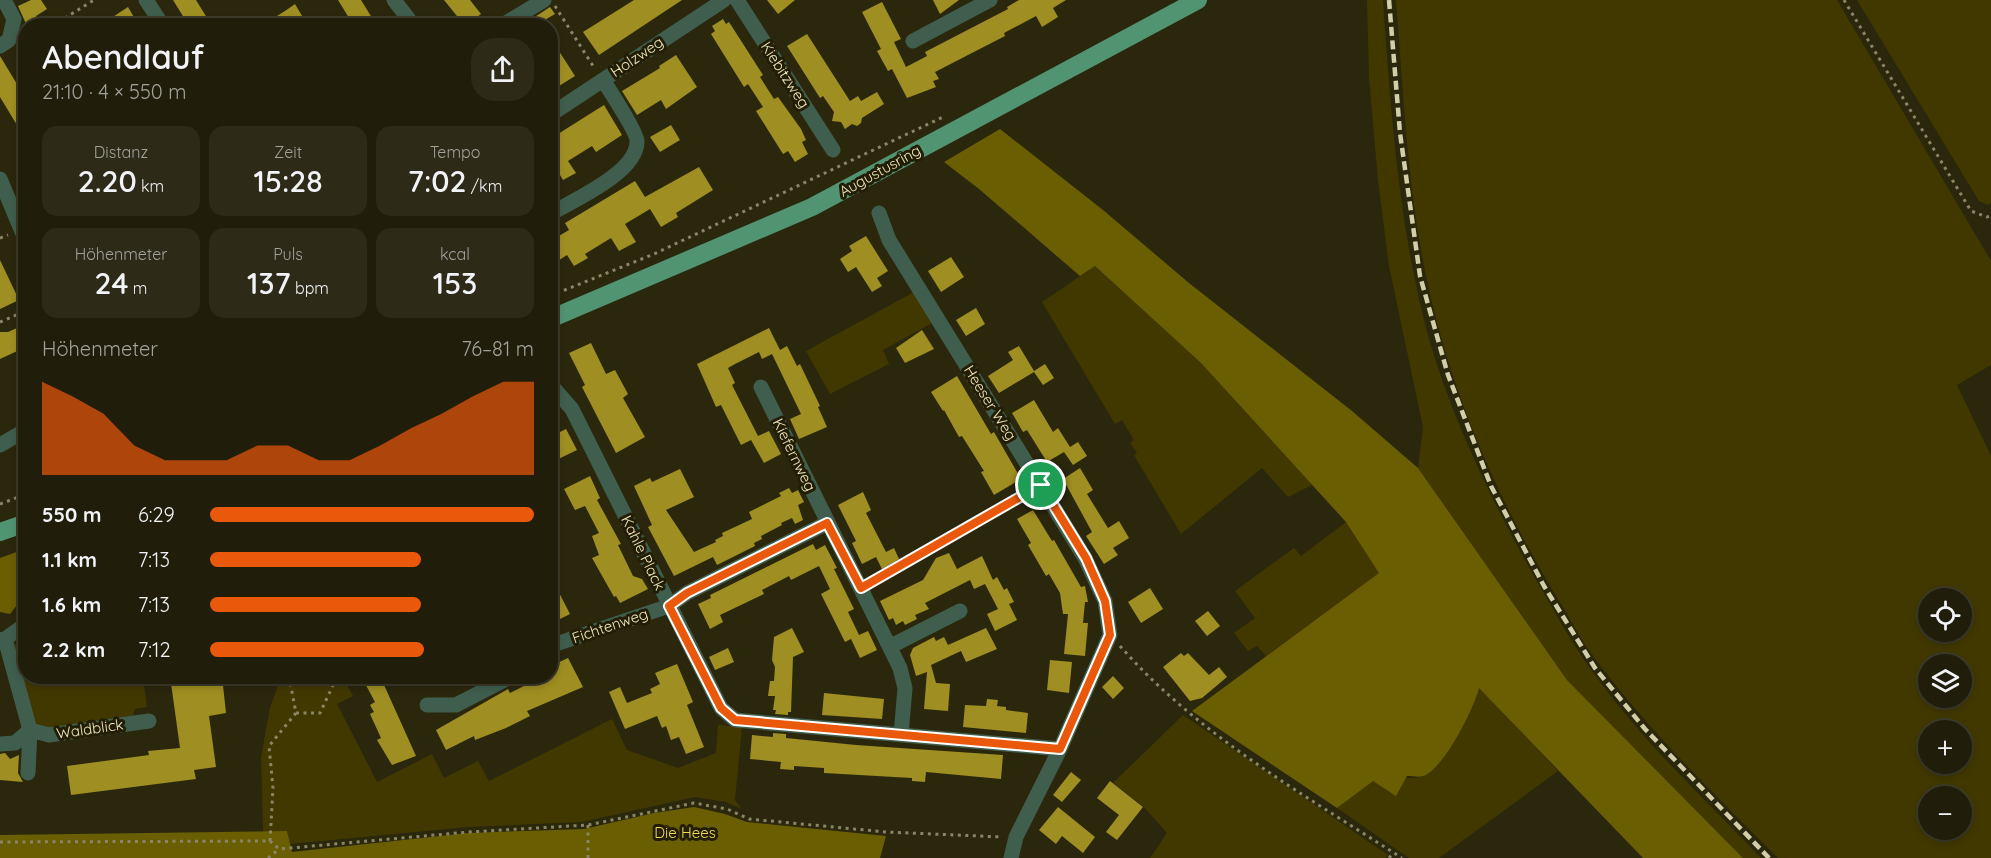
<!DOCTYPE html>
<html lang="de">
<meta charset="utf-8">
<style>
body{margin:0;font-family:Quicksand,sans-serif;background:#2d2a18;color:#f1f3f6;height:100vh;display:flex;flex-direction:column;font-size:22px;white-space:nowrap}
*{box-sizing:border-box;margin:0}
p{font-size:20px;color:#a2a29c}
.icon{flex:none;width:33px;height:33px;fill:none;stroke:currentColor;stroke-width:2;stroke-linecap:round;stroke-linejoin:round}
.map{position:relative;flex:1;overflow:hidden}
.details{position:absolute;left:18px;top:18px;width:540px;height:666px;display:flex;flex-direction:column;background:#201d0a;border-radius:24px;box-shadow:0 3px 9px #0003,0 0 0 2px #3d3b2b}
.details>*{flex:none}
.fabs{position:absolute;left:1918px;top:588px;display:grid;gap:12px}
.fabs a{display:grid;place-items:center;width:54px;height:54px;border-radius:50%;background:#201d0a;box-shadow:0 3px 9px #0003,0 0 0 2px #3d3b2b;font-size:30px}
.pin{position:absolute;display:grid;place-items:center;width:51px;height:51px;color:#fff;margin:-26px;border:3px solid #fff;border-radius:50%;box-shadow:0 2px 6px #0007}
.round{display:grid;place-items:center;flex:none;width:63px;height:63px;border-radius:24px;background:#2d2a18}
.headline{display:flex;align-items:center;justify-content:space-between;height:102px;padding:0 24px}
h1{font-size:33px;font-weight:600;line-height:45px}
.stats{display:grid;grid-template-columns:repeat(3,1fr);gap:9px;height:102px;padding:6px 24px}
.stats div{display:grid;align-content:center;border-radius:15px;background:#2d2a18;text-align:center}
.stats b{font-size:30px;font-weight:600}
.stats small{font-size:16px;font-weight:400}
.stats p{font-size:16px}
.chart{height:168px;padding:12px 24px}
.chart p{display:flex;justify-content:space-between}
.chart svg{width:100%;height:108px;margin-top:6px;fill:#ea580c;opacity:.7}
ul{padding:0 24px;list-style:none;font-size:20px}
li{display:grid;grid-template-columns:96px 72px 1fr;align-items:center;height:45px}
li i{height:15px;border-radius:8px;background:#ea580c}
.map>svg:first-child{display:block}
</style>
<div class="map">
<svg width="1991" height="858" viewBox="0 0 1991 858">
<rect width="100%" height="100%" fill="#2b270d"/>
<path fill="#413800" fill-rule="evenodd" d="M1367 0H1383C1390 101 1397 204 1420 303 1442 402 1495 510 1546 597 1562 625 1578 653 1598 679 1645 744 1706 800 1761 858H1743L1567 680 1418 468 1423 427 1389 266 1378 180 1369 77Z
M1396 0H1837L1991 261V365L1957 385 1991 456V858H1778C1714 794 1648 730 1594 657 1580 639 1570 618 1558 599 1496 497 1447 384 1424 266 1407 179 1403 89 1396 0ZM1929 598H1962V632H1929ZM1929 664H1962V698H1929ZM1929 730H1962V764H1929ZM1929 796H1962V830H1929Z
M1857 0H1991V203L1988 205 1979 201Z
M1095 266 1201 363 1312 485 1288 497 1262 468 1181 534 1134 455 1137 453 1130 443 1134 440 1122 420 1115 424 1042 302Z
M914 292 934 322 883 350 889 364 830 394 806 351Z
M1346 522 1380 573 1266 656 1257 646 1248 651 1234 633 1255 618 1235 591 1294 548 1301 556Z
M25 641 26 676 143 677 147 707 135 709 132 718 50 729 37 725 32 719 14 647 17 642Z
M281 677H343L353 696 337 704 377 782 432 754 444 778 478 761 489 781 612 719 627 750 678 768 716 753 718 725 742 727 735 800 742 809 726 802 695 797 582 822 468 827 290 844 287 831 263 832 261 757 270 708Z
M1479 687 1558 771 1439 858H1409L1337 808C1348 800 1361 785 1374 780 1387 776 1415 780 1424 776 1445 768 1470 708 1479 687Z
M1183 715 1388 855 1386 858H1150L1167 833 1143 806 1113 783Z"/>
<path fill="#6a5e03" d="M1000 129 1103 210 1189 283 1352 411 1418 468 1567 680 1743 858H1643L1479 688C1474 709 1445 765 1426 775 1421 778 1413 776 1407 776L1396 796 1373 781 1337 808 1192 711 1379 573 1346 522 1201 363 1095 266 1080 276 979 189 944 162Z
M25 549V602L17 605 10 614 0 612V558Z
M694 807 725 814 747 822 886 836 880 858H0V835L287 831 292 852 468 833 584 829 654 813Z"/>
<path fill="#9f8e21" d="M31 0H41L47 9 36 16 41 26H27L18 6Z
M173 0H196L212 26H189Z
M338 0H361L377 26H354Z
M444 0H470L481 14 465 26Z
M634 0H682L599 55 583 32Z
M767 0H795L778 14Z
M933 0H959L940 14Z
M1019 0H1066L1053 8 1058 17 1042 27 1036 16 1004 33 1005 36 935 72 939 79 933 81 936 87 907 98 892 69 888 71 877 51 881 49 862 12 882 2 901 39 894 42 906 67 927 56 925 52 1008 9 1007 7Z
M295 4 308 26H261L285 11Z
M128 7 139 26H99Z
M550 7 555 14 543 21 546 26H521Z
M723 19 726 24 729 22 763 75 760 77 774 99 778 97 801 129 806 140 802 142 808 154 795 162 788 151 783 154 756 111 763 107 748 84 744 87 711 34 715 31 712 26Z
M807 34 850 101 858 96 861 101 877 92 884 104 862 118 861 123 857 126 852 124 845 129 841 122 832 121 834 112 823 96 820 98 787 46Z
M550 37 575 76 559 86 550 74Z
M676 55 697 87 666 109 661 100 637 115 622 91 660 68 659 66Z
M0 56 26 99V140L0 97Z
M604 105 622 135 596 152 592 146 568 161 576 173 563 180 557 170 550 174V139Z
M671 125 680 140 660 152 650 137Z
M699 167 713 190 676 213 678 217 661 227 650 209 625 224 636 242 619 251 611 238 585 254 588 258 574 266 567 255 550 266V241L569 230 565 223 635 181 645 197Z
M866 236 888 271 877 278 882 286 872 292 856 267 848 272 840 259 852 251 849 246Z
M951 257 964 277 941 292 928 271Z
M0 260 19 300 0 309Z
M976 308 985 324 966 336 956 320Z
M26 324V347L0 359V332H8Z
M769 328 780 350 787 346 797 366 800 364 820 406 818 407 827 427 799 439 790 419 801 414 772 354 776 352 762 359 759 352 735 364 728 368 735 383 732 385 758 436 769 431 781 454 764 463 751 440 741 445 721 405 716 407 697 364Z
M922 330 934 349 905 363 896 348Z
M591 343 606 374 615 370 628 394 623 398 645 437 616 453 582 387 585 385 569 353Z
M1019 346 1034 371 1045 364 1054 378 1043 385 1034 372 999 393 988 376 1013 360 1008 352Z
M957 376 991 434 994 432 1021 479 994 495 981 472 984 471 962 436 959 437 944 410 943 411 931 392Z
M1034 400 1053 432 1058 428 1070 447 1078 442 1087 456 1073 465 1064 452 1047 462 1027 430 1023 432 1012 413Z
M566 429 577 450 550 463V437Z
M1080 468 1093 490 1087 494 1108 528 1119 521 1129 538 1113 548 1118 555 1104 564 1086 536 1092 532 1063 479Z
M680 469 694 497 666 510 694 552 716 542 715 540 723 536 722 533 752 519 749 512 781 496 779 493 789 488 792 493 798 490 804 502 798 505 803 520 795 524 792 518 781 523 782 525 761 536 762 539 754 543 755 546 717 565 713 557 674 576 648 527 652 525 634 486 650 478 652 482Z
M590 476 600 498 597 500 621 544 618 545 633 576 642 579 648 589 620 603 616 596 614 597 592 558 599 555 592 536 599 533 585 506 575 510 564 489Z
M863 492 871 510 866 513 886 552 894 548 899 559 882 569 876 557 862 564 852 543 856 541 838 505Z
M1033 510 1052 541 1054 540 1081 587 1085 586 1088 602H1085L1083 623H1088L1085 656 1064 654 1068 614H1063L1060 593 1049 574 1046 576 1028 545 1031 543 1017 519Z
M813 544 816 550 825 545 837 568 834 569 854 609 848 612 859 635 868 631 877 650 860 658 851 639 845 642 821 594 830 589 819 566 791 580 789 576 762 590 764 594 720 615 723 622 710 629 698 604 711 598 710 595Z
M949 553 957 569 982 556 993 580 997 577 1004 590 1007 588 1014 602 1009 604 1017 620 995 631 987 614 998 609 985 584 974 589 970 580 925 603 929 609 915 615 917 619 905 625 903 621 896 625 893 618 889 620 880 601 923 580 936 558Z
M550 575 570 614 550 624Z
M1150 588 1163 609 1141 623 1128 602Z
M1208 611 1220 626 1207 636 1195 621Z
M792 628 804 652 793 657 791 712H788V715L775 714 776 710H773L775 696H768L770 681H774L775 667 772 660 774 637Z
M986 628 997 649 966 662 961 651 931 665 936 683 950 684 948 711 924 709 927 672 916 676 910 655 913 648 934 637 936 641 944 637 948 645Z
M728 648 734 662 715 670 709 657Z
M1181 653 1184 656 1188 653 1209 675 1219 667 1227 677 1202 698 1190 701 1163 667Z
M568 658 583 687 527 711 530 716 506 728 475 740 474 736 446 750 436 730 508 689 510 693 544 676H550V673L556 670 553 665Z
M1050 660 1072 662 1069 693 1047 690Z
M677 664 693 702 687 705 704 747 686 754 679 737 671 740 666 726 662 728 657 716 625 729 609 692 620 687 627 703 652 693 650 689 660 684 655 673Z
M170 676H222L226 713 209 716 216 767 194 770 196 779 71 795 67 766 149 755 148 751 180 748Z
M361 676H380L416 756 392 765 377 740 381 738 370 714 374 712 370 705 375 702Z
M1113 676 1124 688 1113 699 1102 687Z
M824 693 884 699 882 719 822 715Z
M987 699 998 700 997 706 1006 707V710L1028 713 1026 733 963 727 965 705 986 706Z
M773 733 786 734V738L856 745 1003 755 1001 779 926 772 925 782 912 781V778L824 773V768L794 766V770L780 769 781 762 750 759 752 735 773 737Z
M5 753 10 759 19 755 18 773 23 782 0 780V754Z
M1071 772 1081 780 1062 802 1053 795Z
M1110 781 1143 807 1117 840 1106 832 1119 815 1097 798Z
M1058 807 1095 837 1083 853 1062 836 1056 844 1039 830Z"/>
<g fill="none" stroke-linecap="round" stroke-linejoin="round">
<path stroke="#8a8565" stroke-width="3" stroke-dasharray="3 4.5" stroke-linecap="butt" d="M1844 0 1971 211 1987 217 1991 215
M555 6 595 69
M52 26 94 0
M0 238 8 235
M550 296 654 254 943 117
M0 322 26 311
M0 504 26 494
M873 581 1028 492
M1120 646C1197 734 1304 795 1402 858
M296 713H320L335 681 332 676
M270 841 273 788 269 746 296 713 289 676
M0 842 270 841 279 849 469 832 588 825 694 803 727 809 749 819 886 832 1002 837
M268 858 279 849
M588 858V825
M1389 858 1393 853"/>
<path stroke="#3f5e4d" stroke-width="15" d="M146 0 163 26
M394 0 414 26
M737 0 833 150
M501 26 544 0
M913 41 990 0
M0 46 9 40 14 19 4 0
M550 115 724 0
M0 179 26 241
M879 213 889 240 1085 558 1105 601 1110 635 1060 749 1016 837 1011 858
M550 214C574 200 638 172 637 141 637 132 610 91 603 80
M550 384 572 409 721 708 735 720 1060 749
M761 387 900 668 905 688 901 735
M0 445 26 430
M5 639 26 624
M0 640 5 639 30 730 15 743 0 744
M550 646 669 606 687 593 827 523
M891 646 960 611
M427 705H456L512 676
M28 773 30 730 49 735 149 721"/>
<path stroke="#519472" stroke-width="18" d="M550 319 812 207 1198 0
M0 532 26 523"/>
<path stroke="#d3cda8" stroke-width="4.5" stroke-dasharray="9 4.5" stroke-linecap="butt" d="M1389 0 1400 133 1420 276 1448 375 1491 486 1544 586 1595 668 1645 729 1769 858"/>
</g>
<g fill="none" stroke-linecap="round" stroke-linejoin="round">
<defs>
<path id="route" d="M1041 485 1086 558 1105 601 1110 635 1060 749 735 720 721 708 669 606 687 593 827 523 861 588Z"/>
</defs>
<use href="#route" stroke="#fff" stroke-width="12"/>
<use href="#route" stroke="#ea580c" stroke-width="8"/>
</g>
<g text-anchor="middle" stroke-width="6" stroke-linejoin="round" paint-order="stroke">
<g font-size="15" fill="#ede7c0" stroke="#221d04">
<text transform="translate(637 57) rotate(-34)" y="5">Holzweg</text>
<text transform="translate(785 75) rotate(57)" y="5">Kiebitzweg</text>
<text transform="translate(880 171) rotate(-29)" y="5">Augustusring</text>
<text transform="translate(990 403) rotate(58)" y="5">Heeser Weg</text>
<text transform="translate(794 455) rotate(64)" y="5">Kiefernweg</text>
<text transform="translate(643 553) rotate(64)" y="5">Kahle Plack</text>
<text transform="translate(610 626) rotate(-19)" y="5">Fichtenweg</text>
<text transform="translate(90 729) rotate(-8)" y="5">Waldblick</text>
</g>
<g font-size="15" fill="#f1dc54" stroke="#221d04">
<text x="685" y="838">Die Hees</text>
</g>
</g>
</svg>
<div class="fabs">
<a><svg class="icon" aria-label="locate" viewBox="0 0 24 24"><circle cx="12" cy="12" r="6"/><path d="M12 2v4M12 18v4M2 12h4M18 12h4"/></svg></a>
<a><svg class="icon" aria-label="layers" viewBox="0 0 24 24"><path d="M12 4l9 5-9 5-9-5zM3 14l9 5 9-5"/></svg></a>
<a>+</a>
<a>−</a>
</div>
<div class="pin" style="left:1041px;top:485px;background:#1e9e55"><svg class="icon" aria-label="arrive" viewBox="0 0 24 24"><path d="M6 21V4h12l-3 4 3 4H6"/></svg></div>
<section class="details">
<div class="headline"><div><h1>Abendlauf</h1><p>21:10 · 4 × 550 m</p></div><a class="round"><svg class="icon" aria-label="share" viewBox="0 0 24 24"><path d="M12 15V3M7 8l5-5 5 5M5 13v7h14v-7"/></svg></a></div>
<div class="stats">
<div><p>Distanz</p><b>2.20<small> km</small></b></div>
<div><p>Zeit</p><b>15:28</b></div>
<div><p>Tempo</p><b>7:02<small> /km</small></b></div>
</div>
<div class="stats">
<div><p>Höhenmeter</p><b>24<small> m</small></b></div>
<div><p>Puls</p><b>137<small> bpm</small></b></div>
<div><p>kcal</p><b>153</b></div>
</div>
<div class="chart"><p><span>Höhenmeter</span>76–81 m</p>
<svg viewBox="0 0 160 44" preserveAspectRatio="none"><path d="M0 44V6L10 12L20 19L30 32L40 38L50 38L60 38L70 32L80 32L90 38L100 38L110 32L120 25L130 19L140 12L150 6L160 6V44z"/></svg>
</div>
<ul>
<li><b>550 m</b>6:29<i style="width:100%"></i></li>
<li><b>1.1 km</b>7:13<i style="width:65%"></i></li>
<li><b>1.6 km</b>7:13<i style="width:65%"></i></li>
<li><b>2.2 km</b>7:12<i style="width:66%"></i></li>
</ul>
</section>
</div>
